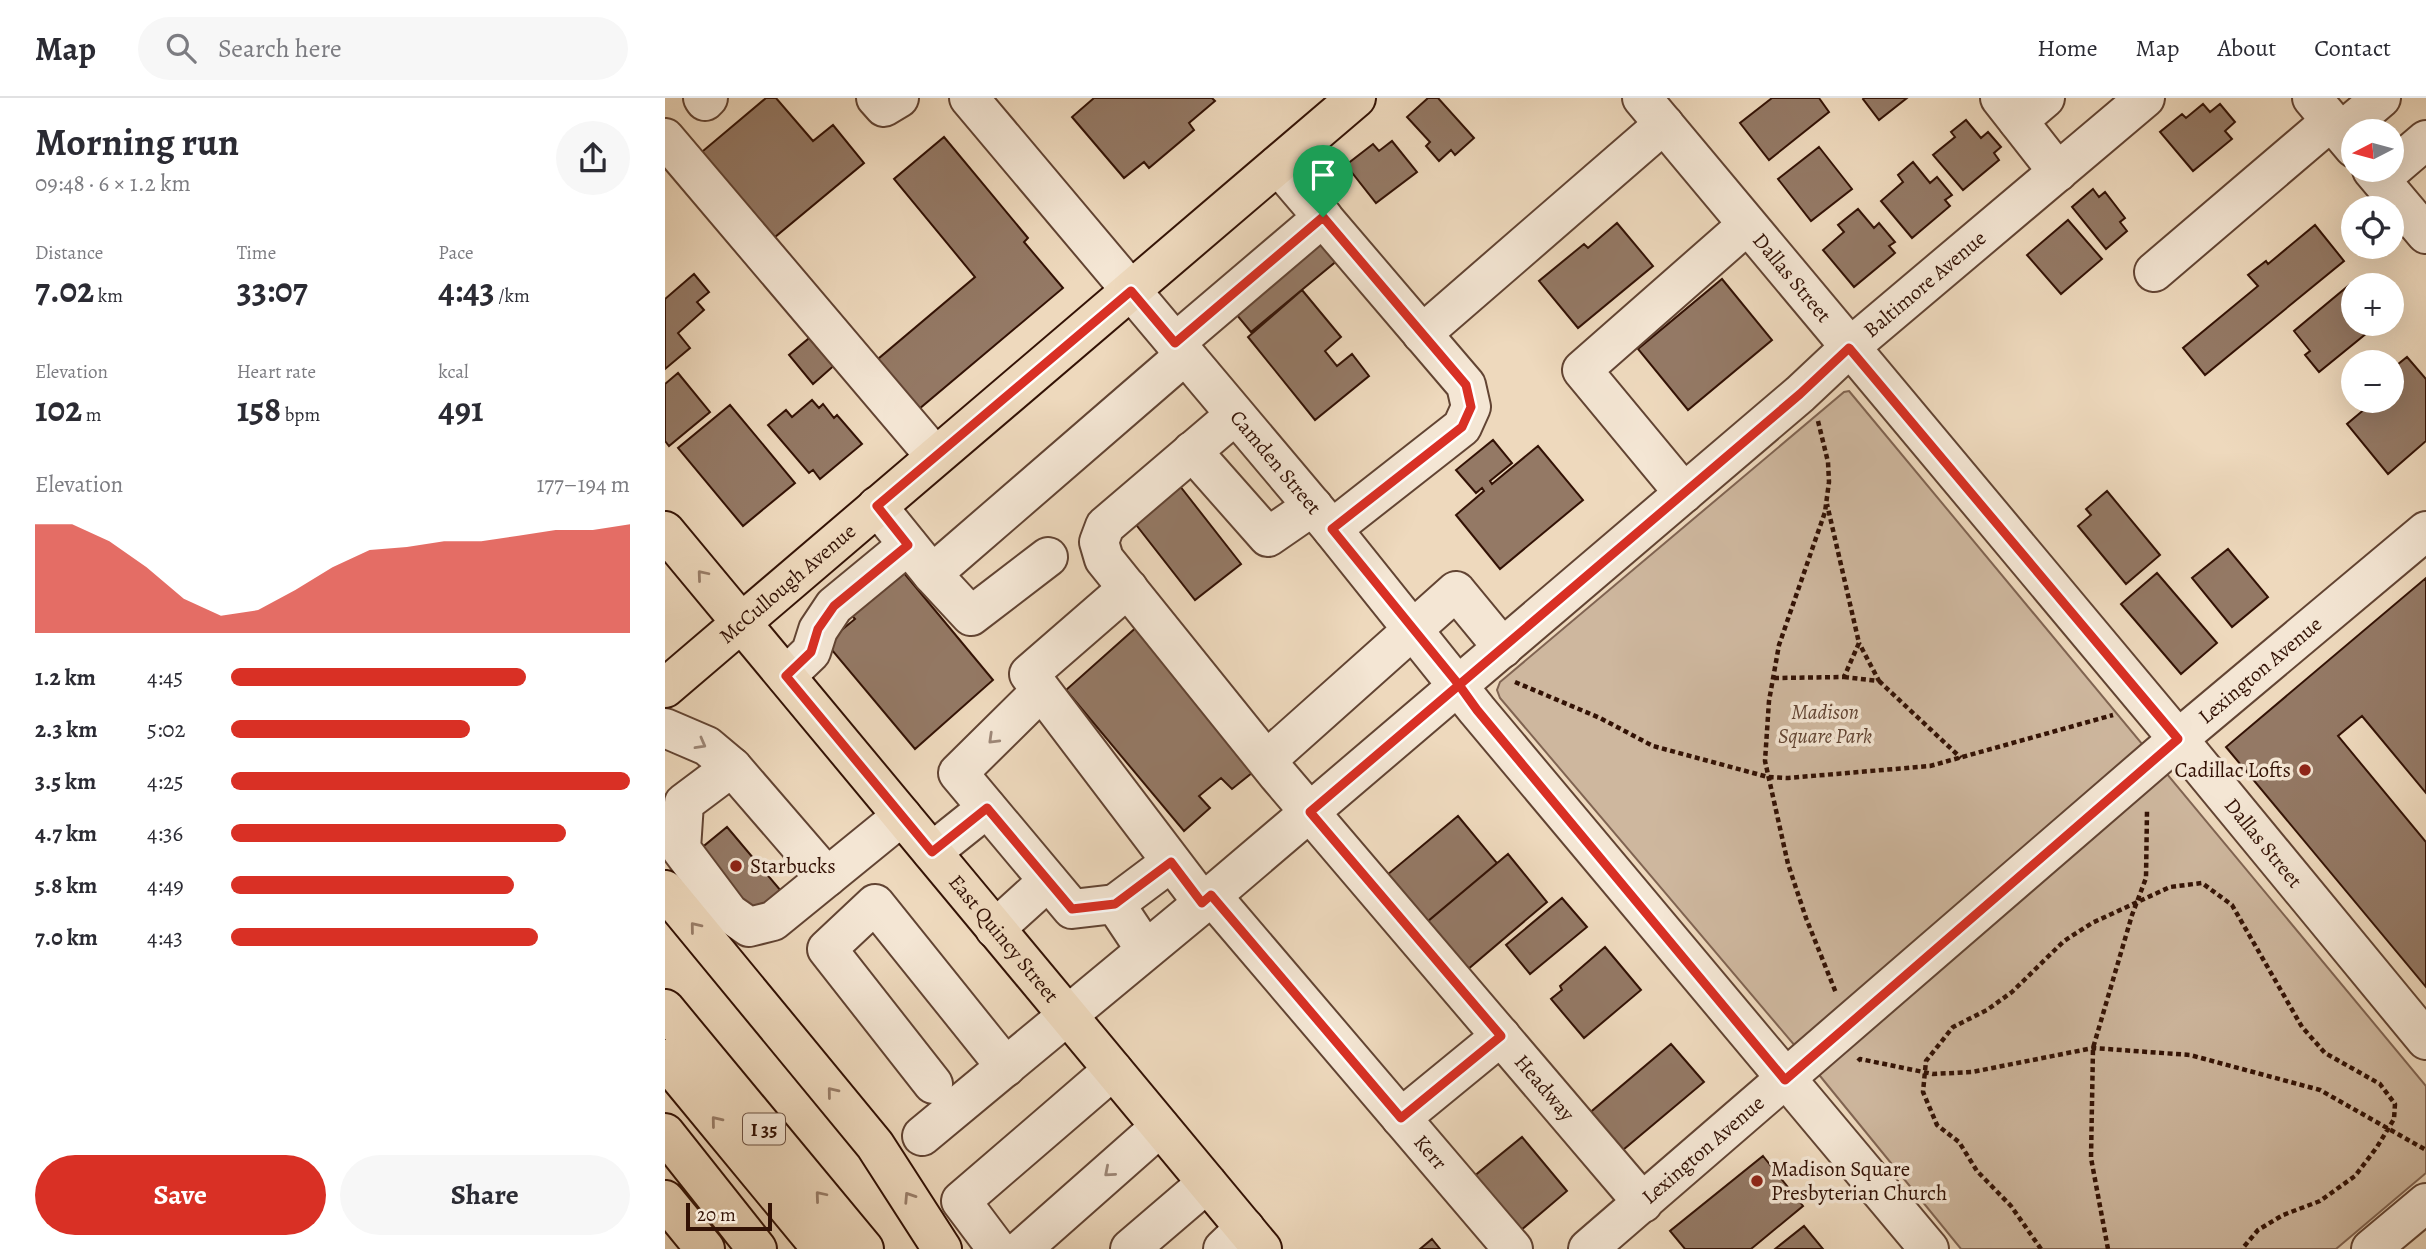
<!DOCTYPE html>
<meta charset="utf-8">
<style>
body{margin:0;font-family:Alegreya,serif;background:#f7f7f7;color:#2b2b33;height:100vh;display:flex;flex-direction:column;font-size:26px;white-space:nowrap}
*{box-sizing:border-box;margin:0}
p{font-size:23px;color:#7c7c81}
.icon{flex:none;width:38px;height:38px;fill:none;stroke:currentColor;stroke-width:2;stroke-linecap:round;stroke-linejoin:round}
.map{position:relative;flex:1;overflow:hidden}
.drawer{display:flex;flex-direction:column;background:#fff;width:665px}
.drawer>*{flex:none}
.needle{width:46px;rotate:264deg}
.controls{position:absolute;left:1676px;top:21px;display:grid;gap:14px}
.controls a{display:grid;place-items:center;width:63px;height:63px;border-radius:50%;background:#fff;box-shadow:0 7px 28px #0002;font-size:35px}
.scale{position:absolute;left:21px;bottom:18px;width:86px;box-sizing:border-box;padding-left:7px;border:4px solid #331205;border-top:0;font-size:19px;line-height:24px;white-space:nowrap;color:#331205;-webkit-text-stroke:5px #f4e6d4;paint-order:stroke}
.pin{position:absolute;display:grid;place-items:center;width:60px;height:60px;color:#fff;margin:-72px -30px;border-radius:50% 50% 50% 0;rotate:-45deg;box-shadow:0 0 7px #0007}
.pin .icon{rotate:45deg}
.round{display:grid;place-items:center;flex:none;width:74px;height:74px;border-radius:37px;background:#f7f7f7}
.overview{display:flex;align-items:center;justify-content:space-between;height:119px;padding:0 35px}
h1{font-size:38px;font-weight:700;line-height:52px}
.figures{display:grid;grid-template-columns:repeat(3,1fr);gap:10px;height:119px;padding:7px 35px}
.figures div{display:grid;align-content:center}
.figures b{font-size:35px;font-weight:700}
.figures small{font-size:19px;font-weight:400}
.figures p{font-size:19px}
.chart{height:196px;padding:14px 35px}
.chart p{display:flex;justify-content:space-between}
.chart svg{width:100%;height:126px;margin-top:7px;fill:#d93025;opacity:.7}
.cta{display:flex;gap:14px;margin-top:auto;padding:14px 35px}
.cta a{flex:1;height:80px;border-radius:42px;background:#d93025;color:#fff;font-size:28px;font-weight:700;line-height:80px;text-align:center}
.cta a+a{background:#f7f7f7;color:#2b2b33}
ul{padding:0 35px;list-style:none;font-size:23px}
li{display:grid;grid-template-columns:112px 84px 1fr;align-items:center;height:52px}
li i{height:18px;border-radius:9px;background:#d93025}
header{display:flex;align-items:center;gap:42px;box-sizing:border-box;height:98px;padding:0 35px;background:#fff;border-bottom:2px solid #e1e1e2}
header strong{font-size:33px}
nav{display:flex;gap:38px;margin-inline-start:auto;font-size:24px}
.search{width:490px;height:63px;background:#f7f7f7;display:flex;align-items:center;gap:18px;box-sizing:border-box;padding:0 24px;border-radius:38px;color:#7c7c81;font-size:26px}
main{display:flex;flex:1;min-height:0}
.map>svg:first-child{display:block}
</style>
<header>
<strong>Map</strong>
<div class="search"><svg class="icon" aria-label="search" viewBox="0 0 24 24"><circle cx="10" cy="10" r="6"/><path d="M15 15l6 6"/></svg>Search here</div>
<nav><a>Home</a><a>Map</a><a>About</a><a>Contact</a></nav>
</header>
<main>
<section class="drawer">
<div class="overview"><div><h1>Morning run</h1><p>09:48 · 6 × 1.2 km</p></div><a class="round"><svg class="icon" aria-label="share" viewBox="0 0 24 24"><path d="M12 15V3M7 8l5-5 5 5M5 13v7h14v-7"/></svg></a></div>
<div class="figures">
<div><p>Distance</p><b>7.02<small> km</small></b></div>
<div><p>Time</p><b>33:07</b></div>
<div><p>Pace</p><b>4:43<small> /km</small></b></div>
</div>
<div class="figures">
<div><p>Elevation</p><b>102<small> m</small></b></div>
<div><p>Heart rate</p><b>158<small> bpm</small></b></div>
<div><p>kcal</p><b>491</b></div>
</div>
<div class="chart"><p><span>Elevation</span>177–194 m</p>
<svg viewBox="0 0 160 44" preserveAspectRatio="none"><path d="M0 44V6L10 6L20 12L30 21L40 32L50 38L60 36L70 29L80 21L90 15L100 14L110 12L120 12L130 10L140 8L150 8L160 6V44z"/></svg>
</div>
<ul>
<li><b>1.2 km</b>4:45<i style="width:74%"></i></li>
<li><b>2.3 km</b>5:02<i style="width:60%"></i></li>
<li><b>3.5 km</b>4:25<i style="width:100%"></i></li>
<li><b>4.7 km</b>4:36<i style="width:84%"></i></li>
<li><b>5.8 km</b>4:49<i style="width:71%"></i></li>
<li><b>7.0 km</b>4:43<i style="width:77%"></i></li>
</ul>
<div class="cta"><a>Save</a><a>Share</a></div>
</section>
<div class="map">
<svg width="1761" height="1151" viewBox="0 0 1761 1151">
<rect width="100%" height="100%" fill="#eed9bd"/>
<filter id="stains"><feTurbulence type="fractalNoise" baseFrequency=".00286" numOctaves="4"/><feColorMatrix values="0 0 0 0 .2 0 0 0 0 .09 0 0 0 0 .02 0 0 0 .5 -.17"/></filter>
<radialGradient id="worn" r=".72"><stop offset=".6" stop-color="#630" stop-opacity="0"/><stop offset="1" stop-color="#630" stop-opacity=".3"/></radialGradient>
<path fill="#ceb79e" stroke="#806452" stroke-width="2" d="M1184 293 1761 988V1075L1671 1151H1296L1142 962 835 600 832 592 835 584 1179 294Z"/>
<path fill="#947965" stroke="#331205" stroke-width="2" d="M101 0H111L148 43 168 27 199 65 104 144 32 58Z
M429 0H547L550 3 524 25 529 32 484 70 479 64 459 80 407 19Z
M763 0H773L809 40 790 57 786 52 774 63 761 48 765 44 742 19Z
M1107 0H1154L1164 14 1104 62 1075 25Z
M1199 0H1242L1214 22 1198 1Z
M1538 6 1545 14 1555 6 1570 24 1560 33 1567 41 1528 73 1495 34 1517 16 1521 20Z
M1301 22 1316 40 1323 34 1336 49 1329 55 1334 62 1298 92 1268 57 1290 39 1286 34Z
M279 39 363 140 359 144 398 190 254 311 213 261 310 179 229 81Z
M727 43 752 74 711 105 681 67 708 46 714 53Z
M1154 49 1187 91 1146 123 1113 81Z
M1248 64 1265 85 1272 79 1287 97 1280 102 1285 108 1247 140 1216 103 1238 84 1233 77Z
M1428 91 1434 99 1440 94 1460 120 1455 124 1462 133 1441 151 1407 109Z
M1193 111 1209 130 1214 125 1230 144 1224 148 1230 155 1189 189 1158 152 1179 134 1173 127Z
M1403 122 1437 161 1396 196 1362 157Z
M952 125 988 168 913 230 874 183 919 146 923 150Z
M1650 127 1679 163 1540 277 1518 250 1593 188 1583 177 1601 163 1603 166Z
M655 137 674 161 586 234 566 210Z
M29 176 44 194 32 204 39 212 13 235 25 250 0 271V201Z
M1057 181 1107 242 1023 312 973 251Z
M1689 183 1692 187H1689V226H1713L1654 274 1640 257 1645 253 1629 233Z
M637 192 676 239 660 253 672 268 687 256 704 278 650 322 583 239Z
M149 236 173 264 148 286 124 257Z
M1742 259 1761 281V343L1723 376 1682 326 1701 310 1695 303H1727V271Z
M13 275 45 314 4 348 0 343V286Z
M147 302 154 310 158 306 169 320 172 317 197 346 155 381 148 372 144 375 103 327 121 312 127 319Z
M65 307 130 385 78 428 13 350Z
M828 342 847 365 825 383 827 386 873 348 918 402 835 471 791 417 819 393 817 390 811 395 791 372Z
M511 383 576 466 530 502 465 419Z
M1442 393 1495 457 1461 486 1413 428 1426 417 1421 411Z
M1563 451 1603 499 1567 529 1527 480Z
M234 469 328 582 250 651 161 545 190 521 181 511Z
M1492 475 1552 545 1516 576 1456 506Z
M1761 480V695L1697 618 1673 638 1761 744V889L1561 649Z
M474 527 593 670 567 691 556 680 534 698 545 710 519 733 401 592Z
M793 718 832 765 762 824 722 777Z
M62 729 116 793 89 817 34 752Z
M843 756 882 804 802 872 762 824Z
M897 800 922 829 865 876 841 847Z
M940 849 976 892 919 940 886 901 897 892 895 888Z
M1006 946 1039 984 946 1062 915 1023Z
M857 1039 902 1093 848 1139 802 1084Z
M1098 1058 1138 1108 1086 1151H1020L1005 1133Z
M1139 1128 1158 1151H1110Z
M767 1141 775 1151H755Z"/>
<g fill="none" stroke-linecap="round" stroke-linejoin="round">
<defs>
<g id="minor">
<path d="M38 0 40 3 43 0"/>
<path d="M211 0 219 9 234 0"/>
<path id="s1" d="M304 0 667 431 812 612 1264 1151"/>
<path id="s2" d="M977 0 1513 641 1761 942"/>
<path d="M1335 0 1393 74"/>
<path d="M1647 0 1689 50"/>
<path d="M1353 23 1380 0"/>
<path d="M1676 34 1716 0"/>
<path d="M0 40 270 358"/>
<path d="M613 67 801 287 806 309 797 329 667 431"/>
<path d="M1727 71 1761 42"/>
<path d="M1707 72 1761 136"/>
<path d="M1489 174 1666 23"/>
<path d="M757 236 999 26"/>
<path d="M510 245 658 119"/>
<path id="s3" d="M570 317 440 428 434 444 439 461 613 677 978 1105"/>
<path d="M527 353 603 439 648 408"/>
<path d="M1019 395 917 272 1082 127"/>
<path d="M212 408 267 476 520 257"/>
<path d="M267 476 306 518 383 459"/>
<path d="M463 490 364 576 538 805"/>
<path d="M121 578 146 554 153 532 169 508 243 447"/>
<path d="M376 593 293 675 407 811 450 806 480 851"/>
<path d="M0 630 42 648 67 669 162 779"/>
<path d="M614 651 791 493 838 550"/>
<path d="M67 669 19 705 16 751 64 815 84 829 108 823 237 718"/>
<path d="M267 754 322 710"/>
<path id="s4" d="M546 797 848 1151"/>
<path d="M450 806 506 764"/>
<path d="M330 831 383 783"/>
<path d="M268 986 162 851 210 806 341 969"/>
<path d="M736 1020 836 938"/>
<path id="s5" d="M257 1038 538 805 1135 296 1184 250 1480 0"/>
<path d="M332 1151 296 1103 448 972"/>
<path d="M357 1151 495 1029"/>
<path d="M465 1151 542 1085"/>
<path d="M558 1151 580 1130"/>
<path id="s6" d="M923 1151 1513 641 1761 433"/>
<path d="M1706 1151 1761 1105"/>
</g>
<g id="major">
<path id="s7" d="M0 433 597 1151"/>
<path id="s8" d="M0 590 691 0"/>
</g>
<path id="highway" d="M0 792 210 1047 277 1151
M0 911 199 1151
M0 961 157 1151
M0 1035 92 1151
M0 1102 40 1151"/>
</defs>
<use href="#minor" stroke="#624433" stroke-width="42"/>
<use href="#major" stroke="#331205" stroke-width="42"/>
<use href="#highway" stroke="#331205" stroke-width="42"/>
<path stroke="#331205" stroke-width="4.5" stroke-dasharray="5 3.5" stroke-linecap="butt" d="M1153 323 1163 364 1164 384 1160 414 1114 547 1104 603 1100 663 1123 766 1141 820 1171 895
M1179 579 1214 583 1194 545
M1109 580 1179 579 1194 545 1162 406
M1214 583 1296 660
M850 584 935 620 988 648 1103 679 1123 680 1265 668 1448 617
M1193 963 1195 961 1268 976 1307 974 1428 950 1525 957 1655 992 1761 1052
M1376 1151 1346 1108 1312 1073 1294 1044 1272 1027 1258 994 1261 963 1288 929 1322 912 1347 894 1399 843 1427 825 1505 789 1537 785 1567 807 1637 929 1660 955 1715 986 1730 1006 1729 1021 1712 1049 1690 1078 1655 1103 1618 1117 1593 1132 1577 1151
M1443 1151 1426 1060 1428 950 1467 817 1481 780 1482 713"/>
<use href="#minor" stroke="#f4e6d4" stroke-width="38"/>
<use href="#major" stroke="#eed9bd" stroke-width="38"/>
<use href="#highway" stroke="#eed9bd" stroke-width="38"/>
</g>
<defs><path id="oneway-chevron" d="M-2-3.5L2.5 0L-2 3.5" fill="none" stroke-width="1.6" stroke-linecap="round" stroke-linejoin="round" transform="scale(1.75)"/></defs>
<g stroke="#9a7f6a">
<use href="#oneway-chevron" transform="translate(37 477) rotate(-130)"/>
<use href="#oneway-chevron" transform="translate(30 829) rotate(-129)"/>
<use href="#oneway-chevron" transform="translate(167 994) rotate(-129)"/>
<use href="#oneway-chevron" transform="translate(51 1023) rotate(-129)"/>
<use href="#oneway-chevron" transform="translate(155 1098) rotate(-130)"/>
<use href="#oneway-chevron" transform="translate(244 1099) rotate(-123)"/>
</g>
<g stroke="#9d8777">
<use href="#oneway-chevron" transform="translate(328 641) rotate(136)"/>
<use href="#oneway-chevron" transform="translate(36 646) rotate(29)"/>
<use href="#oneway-chevron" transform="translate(444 1074) rotate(139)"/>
</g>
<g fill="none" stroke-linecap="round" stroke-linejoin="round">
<defs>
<path id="route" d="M658 119 510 245 466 193 212 408 243 447 169 508 153 531 146 554 121 578 267 754 322 710 407 811 450 806 506 764 537 805 546 797 736 1020 836 938 645 714 794 587 1135 296 1184 250 1513 641 1120 982 812 612 794 587 667 431 797 329 806 309 801 287 658 119"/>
</defs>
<use href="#route" stroke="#fff" stroke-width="14"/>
<use href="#route" stroke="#d93025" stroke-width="9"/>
</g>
<g fill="#8f2418" stroke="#f4e6d4" stroke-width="2.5">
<circle cx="1640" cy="672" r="7"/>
<circle cx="71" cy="768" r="7"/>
<circle cx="1092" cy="1083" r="7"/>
</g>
<g text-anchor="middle" stroke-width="7" stroke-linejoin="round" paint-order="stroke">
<rect fill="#f4e6d4" stroke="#6d5243" stroke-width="2" x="78" y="1015.5" width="42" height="31" rx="5"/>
<g font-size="19" font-weight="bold" fill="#331205">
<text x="99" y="1038">I 35</text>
</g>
<g font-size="21" fill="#331205" stroke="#f4e6d4">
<text dy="7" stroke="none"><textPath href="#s2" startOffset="234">Dallas Street</textPath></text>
<text dy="7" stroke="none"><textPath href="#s5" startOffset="1316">Baltimore Avenue</textPath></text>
<text dy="7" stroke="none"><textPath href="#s1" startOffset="476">Camden Street</textPath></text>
<text dy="7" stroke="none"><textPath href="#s8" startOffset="161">McCullough Avenue</textPath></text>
<text dy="7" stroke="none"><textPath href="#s6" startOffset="887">Lexington Avenue</textPath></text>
<text dy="7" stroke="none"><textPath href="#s2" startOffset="970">Dallas Street</textPath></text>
<text dy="7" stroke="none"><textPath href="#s7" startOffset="530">East Quincy Street</textPath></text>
<text dy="7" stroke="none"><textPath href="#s3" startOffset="894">Headway</textPath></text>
<text dy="7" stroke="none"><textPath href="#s6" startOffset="152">Lexington Avenue</textPath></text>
<text dy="7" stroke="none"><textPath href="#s4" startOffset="338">Kerr</textPath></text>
</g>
<g font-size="21" font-style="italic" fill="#624433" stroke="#f4e6d4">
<text x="1160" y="621">Madison<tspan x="1160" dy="24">Square Park</tspan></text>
</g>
<g font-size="21" fill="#331205" stroke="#f4e6d4" text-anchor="start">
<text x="1626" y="679" text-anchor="end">Cadillac Lofts</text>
<text x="85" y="775">Starbucks</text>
<text x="1106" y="1078">Madison Square<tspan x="1106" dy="24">Presbyterian Church</tspan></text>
</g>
</g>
<rect width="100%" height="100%" filter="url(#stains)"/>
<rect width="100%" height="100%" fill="url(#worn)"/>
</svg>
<div class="controls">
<a><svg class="needle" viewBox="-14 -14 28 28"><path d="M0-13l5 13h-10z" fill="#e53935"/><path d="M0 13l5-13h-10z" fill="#7c7c81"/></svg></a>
<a><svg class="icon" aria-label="locate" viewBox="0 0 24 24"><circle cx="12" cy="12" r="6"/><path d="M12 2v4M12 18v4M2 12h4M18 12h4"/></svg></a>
<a>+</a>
<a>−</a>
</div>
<div class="scale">20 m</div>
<div class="pin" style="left:658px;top:119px;background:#1e9e55"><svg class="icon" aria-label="arrive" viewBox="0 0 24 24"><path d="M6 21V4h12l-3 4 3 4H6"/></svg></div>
</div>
</main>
